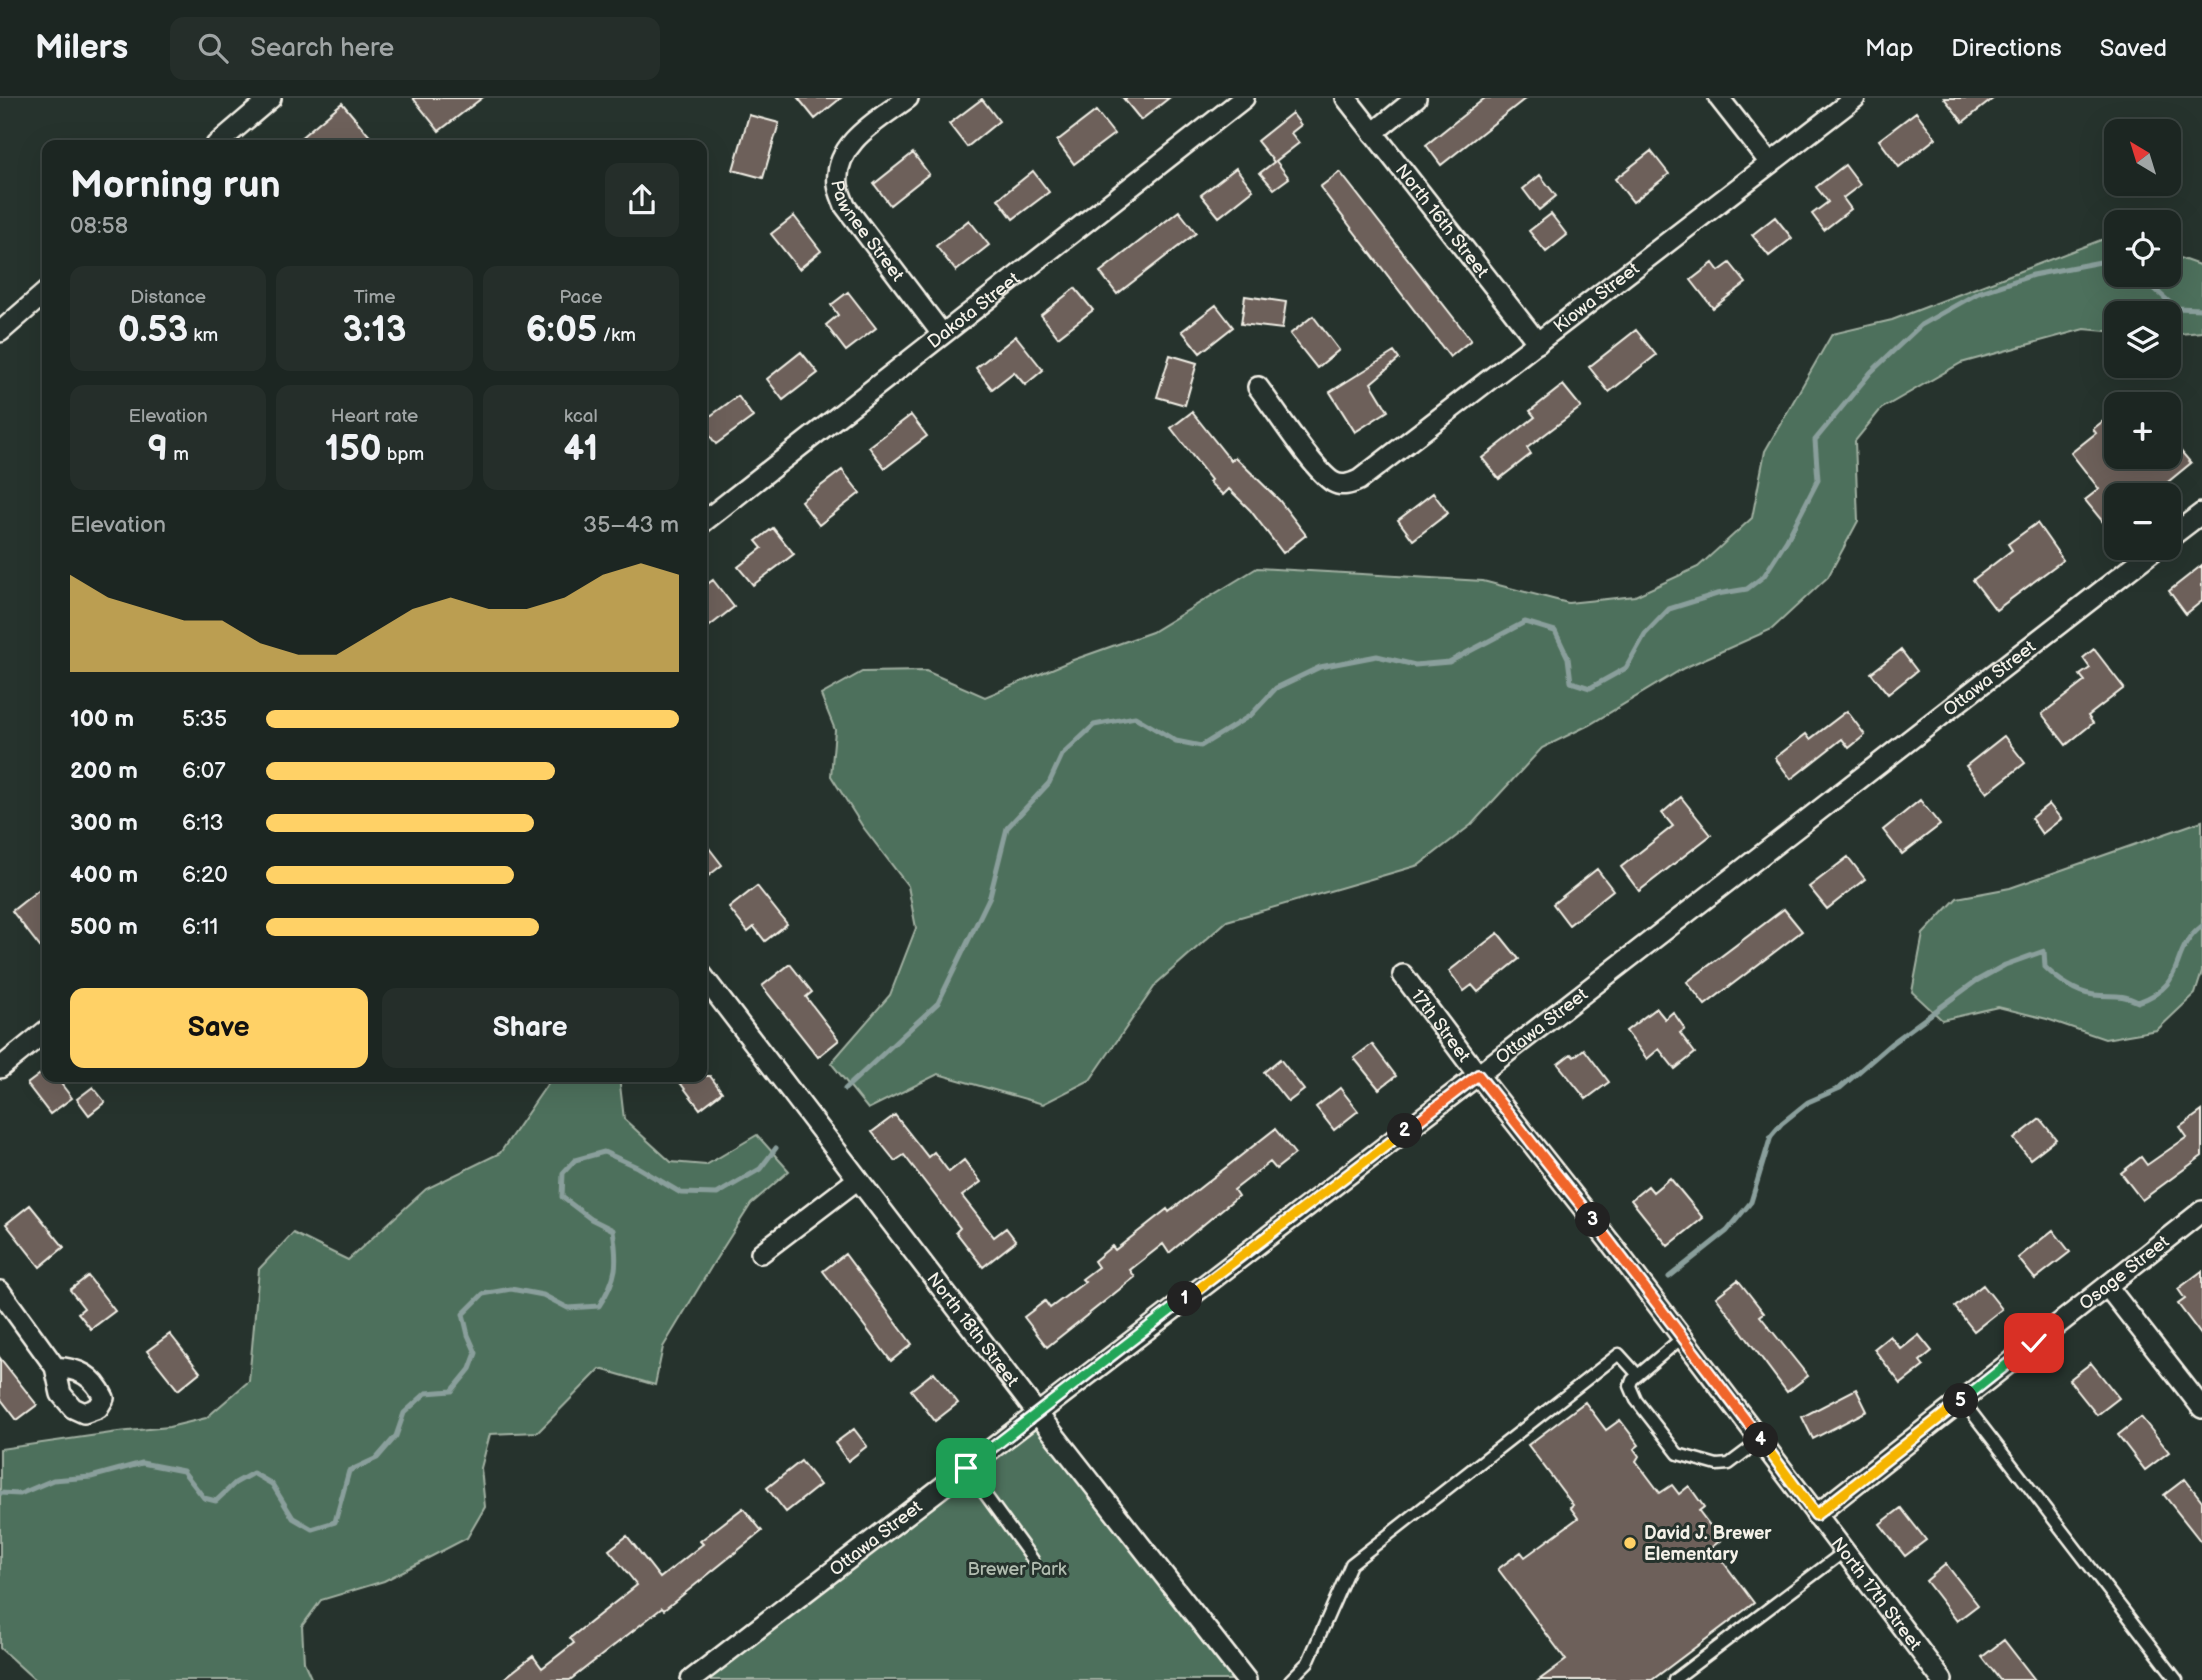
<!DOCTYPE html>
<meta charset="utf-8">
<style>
body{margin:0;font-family:"Balsamiq Sans",sans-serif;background:#252e2a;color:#f1f3f6;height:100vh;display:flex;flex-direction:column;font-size:26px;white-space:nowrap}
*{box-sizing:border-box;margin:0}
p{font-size:23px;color:#a0a5a5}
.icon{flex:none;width:38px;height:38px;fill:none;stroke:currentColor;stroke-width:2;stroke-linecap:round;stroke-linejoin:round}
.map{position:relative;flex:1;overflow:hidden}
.drawer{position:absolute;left:42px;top:42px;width:665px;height:942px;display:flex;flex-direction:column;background:#1c2622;border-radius:14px;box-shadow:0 7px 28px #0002,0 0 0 2px #3a4340}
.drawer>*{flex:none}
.needle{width:46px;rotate:322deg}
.controls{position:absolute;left:2104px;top:21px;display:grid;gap:14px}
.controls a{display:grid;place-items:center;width:77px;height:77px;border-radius:14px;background:#1c2622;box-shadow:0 7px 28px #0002,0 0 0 2px #3a4340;font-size:35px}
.pin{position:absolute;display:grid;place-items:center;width:60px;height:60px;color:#fff;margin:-30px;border-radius:14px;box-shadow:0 4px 10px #0006}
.km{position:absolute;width:35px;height:35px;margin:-18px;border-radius:50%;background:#222;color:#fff;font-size:19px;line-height:35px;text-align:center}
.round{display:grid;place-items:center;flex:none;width:74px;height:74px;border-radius:14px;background:#252e2a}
.head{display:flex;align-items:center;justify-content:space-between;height:119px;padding:0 28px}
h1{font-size:38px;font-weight:700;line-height:52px}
.metrics{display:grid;grid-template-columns:repeat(3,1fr);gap:10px;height:119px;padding:7px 28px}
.metrics div{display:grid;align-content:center;border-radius:14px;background:#252e2a;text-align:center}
.metrics b{font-size:35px;font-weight:700}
.metrics small{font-size:19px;font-weight:400}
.metrics p{font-size:19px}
.chart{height:196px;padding:14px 28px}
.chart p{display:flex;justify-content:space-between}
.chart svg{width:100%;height:126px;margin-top:7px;fill:#ffd166;opacity:.7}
.primary-button{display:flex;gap:14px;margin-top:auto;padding:14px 28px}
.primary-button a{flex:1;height:80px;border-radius:14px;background:#ffd166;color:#111;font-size:28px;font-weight:700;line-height:80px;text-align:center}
.primary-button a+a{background:#252e2a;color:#f1f3f6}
ul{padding:0 28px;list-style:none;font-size:23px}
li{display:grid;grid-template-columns:112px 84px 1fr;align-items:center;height:52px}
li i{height:18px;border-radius:9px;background:#ffd166}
header{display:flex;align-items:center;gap:42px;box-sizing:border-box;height:98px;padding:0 35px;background:#1c2622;border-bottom:2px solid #3a4340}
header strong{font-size:33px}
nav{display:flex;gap:38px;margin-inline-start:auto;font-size:24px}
.search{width:490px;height:63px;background:#252e2a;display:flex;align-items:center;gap:18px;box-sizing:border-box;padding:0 24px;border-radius:14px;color:#a0a5a5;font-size:26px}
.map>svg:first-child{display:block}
</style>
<header>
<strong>Milers</strong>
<div class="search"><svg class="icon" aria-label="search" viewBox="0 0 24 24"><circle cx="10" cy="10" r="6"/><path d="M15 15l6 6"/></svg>Search here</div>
<nav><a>Map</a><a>Directions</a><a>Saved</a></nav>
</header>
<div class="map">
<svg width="2202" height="1582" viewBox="0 0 2202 1582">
<rect width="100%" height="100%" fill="#26332d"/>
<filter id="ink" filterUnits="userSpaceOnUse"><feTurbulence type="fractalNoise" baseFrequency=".0143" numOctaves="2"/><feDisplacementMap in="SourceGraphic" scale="14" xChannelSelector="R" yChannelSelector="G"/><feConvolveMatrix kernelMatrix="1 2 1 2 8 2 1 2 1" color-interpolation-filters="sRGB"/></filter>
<g filter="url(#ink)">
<path fill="#4e705b" stroke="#a1b0a2" stroke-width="2" d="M2114 137 2116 177H2168V156L2202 168V234L2168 237V215H2116V234L2084 231 1961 265 1881 311 1855 343 1858 423 1828 479 1772 531 1684 570 1589 627 1542 650 1471 727 1419 767 1227 823 1157 885 1090 982 1043 1006 938 976 868 1011 831 965 890 897 916 830 908 788 863 729 831 678 835 632 821 597 862 574 926 573 985 599 1073 562 1152 534 1257 470 1483 483 1568 505 1635 498 1698 469 1752 420 1765 353 1832 236 1892 222Z
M2202 723V874L2195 896 2157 932 2105 941 2047 921 1998 909 1942 922 1912 894 1923 836 1957 800 2010 790Z
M553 978H619L624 1021 671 1064 706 1067 757 1037 789 1073 751 1106 716 1161 663 1249 655 1287 600 1271 538 1334 490 1336 481 1370 485 1409 467 1440 384 1483 321 1502 302 1528 304 1564 312 1582H35L0 1550V1351L118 1334 169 1329 206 1320 249 1283 259 1171 293 1135 348 1162 426 1091 500 1055Z
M1037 1315 1246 1582H691Z"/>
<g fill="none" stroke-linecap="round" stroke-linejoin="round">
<path stroke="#8a9f9c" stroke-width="5" d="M2139 177 2176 210 2202 211
M845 991 938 905 990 798 1007 730 1049 685 1062 657 1094 627 1135 619 1176 643 1201 648 1251 617 1276 590 1320 569 1377 558 1415 567 1449 564 1525 524 1555 533 1568 560 1571 584 1590 590 1626 570 1645 536 1669 511 1717 496 1747 491 1764 478 1787 442 1818 382 1815 342 1871 274 1921 227 1978 195 2033 177 2116 161
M1669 1179 1727 1133 1751 1104 1771 1038 1782 1025 1808 1004 1840 990 1892 945 1976 883 2005 867 2044 853 2045 869C2057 881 2076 895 2094 897 2114 899 2119 895 2138 904 2189 887 2167 855 2202 828
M0 1395 20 1396 53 1382 91 1379 142 1365 183 1373 204 1400 216 1403 235 1385 253 1375 272 1386 293 1420 312 1431 335 1424 349 1373 377 1360 396 1338 404 1315 426 1295 452 1293 470 1271 476 1255 468 1237 463 1216 483 1196 511 1191 543 1197 568 1210 599 1208C618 1179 618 1165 613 1132L591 1121 562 1099 563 1075 575 1062 604 1054 637 1069 681 1095 717 1096 760 1071 776 1050"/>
</g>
<path fill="#6d615a" stroke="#f4f1e8" stroke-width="2" d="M413 0H482L439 33Z
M798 0H841L815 21Z
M1123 0H1169L1141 22Z
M1485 0H1526L1441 67 1426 47Z
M1944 0H1994L1963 24Z
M982 1 999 23 967 49 949 26Z
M342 5 377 47H292Z
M1096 13 1114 36 1074 66 1057 43Z
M1916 14 1936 40 1899 69 1879 42Z
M1292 15 1301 27 1291 35 1299 45 1276 63 1289 80 1274 91 1260 75 1274 64 1257 43Z
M749 17 779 25 763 80 733 72Z
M1651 53 1669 76 1633 104 1615 81Z
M913 55 929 76 890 107 874 86Z
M1845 67 1860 87 1843 100 1851 111 1824 132 1812 116 1828 104 1816 89Z
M1236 70 1253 92 1219 119 1201 97Z
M1033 73 1049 94 1013 121 998 101Z
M1340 74 1471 242 1450 259 1320 89Z
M1540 77 1556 98 1539 112 1523 91Z
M1179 113 1196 135 1117 196 1100 174Z
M1551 116 1567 137 1546 154 1529 133Z
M794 118 821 153 799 171 771 136Z
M1775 119 1792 140 1769 158 1752 137Z
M969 122 989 147 956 173 936 148Z
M1713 165 1719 173 1730 165 1746 185 1713 210 1691 182Z
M1075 190 1093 212 1058 239 1041 217Z
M848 194 876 230 846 253 826 227 838 217 831 207Z
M1245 198 1286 204 1282 231 1241 226Z
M1216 207 1233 229 1200 255 1182 233Z
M1313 218 1339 252 1317 270 1290 236Z
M1636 232 1656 257 1609 294 1589 269Z
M1016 238 1043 272 1025 287 1014 274 992 291 976 270Z
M801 254 818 275 783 302 767 281Z
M1394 254 1399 261 1371 285 1388 313 1355 334 1330 294Z
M1170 257 1197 265 1185 307 1157 299Z
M1563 287 1581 309 1527 350 1531 356 1499 381 1482 360 1535 319 1530 313Z
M738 298 753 319 716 346 702 327V324Z
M2116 313V359H2168V338L2191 365 2152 397H2116V440L2085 402 2099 391 2071 355 2096 335 2093 331Z
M1192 314 1231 363 1235 359 1279 402 1306 437 1283 455 1250 412 1229 391 1223 397 1209 384 1211 382 1171 330Z
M911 317 927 338 885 370 869 349Z
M842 372 860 395 819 427 801 403Z
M1433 395 1448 415 1413 442 1398 422Z
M2037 425 2063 462 1996 512 1973 482 2012 452 2008 446Z
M773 430 794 456 753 487 738 469 762 450 756 443Z
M2202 467V503L2186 516 2169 493Z
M713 482 734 509 702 534V490Z
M2094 551 2124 590 2088 618 2093 625 2066 647 2042 616 2085 583 2080 577 2090 570 2083 560Z
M1901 552 1917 573 1888 596 1871 575Z
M1847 613 1865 637 1849 650 1842 641 1791 681 1775 660 1806 636 1810 641Z
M2004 638 2025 665 1987 695 1966 668Z
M1681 699 1711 737 1639 793 1621 769 1673 728 1662 715Z
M1920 702 1940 727 1902 756 1883 732Z
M2049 706 2061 721 2042 736 2031 720Z
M702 741 722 767 702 783Z
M1848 759 1865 781 1827 811 1809 789Z
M1597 771 1613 792 1569 827 1553 806Z
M757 788 787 826 765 843 754 829 748 834 729 810Z
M41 790 47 799V858L12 813Z
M1784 811 1802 833 1705 907 1687 884Z
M1498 835 1519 861 1478 894 1472 887 1464 893 1449 873Z
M790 866 812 894 806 899 839 942 818 959 762 888Z
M1656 910 1665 921 1673 914 1685 931 1680 935 1695 955 1675 971 1659 951 1647 961 1626 933Z
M1372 946 1396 978 1379 991 1354 960Z
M1584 951 1609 984 1586 1001 1558 966 1571 956 1574 959Z
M1280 961 1304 992 1288 1004 1264 974Z
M47 971V978H55L72 1000 50 1016 27 986Z
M675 978H710L722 994 700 1011Z
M93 989 105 1004 89 1017 77 1001Z
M1340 990 1358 1013 1334 1032 1316 1009Z
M2202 1013V1058L2142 1102 2121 1075 2141 1059 2147 1067 2187 1039 2180 1029Z
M895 1017 928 1059 934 1054 949 1074 964 1062 981 1084 962 1098 994 1139 1006 1130 1016 1143 983 1169 956 1134 960 1130 904 1057 895 1063 872 1034Z
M2040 1021 2056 1041 2030 1061 2014 1041Z
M1275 1031 1295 1056 1276 1071 1270 1064 1234 1092 1238 1098 1169 1155 1163 1146 1130 1172 1135 1179 1047 1249 1024 1219 1045 1203 1050 1210 1085 1184 1082 1181 1098 1169 1094 1163 1112 1148 1115 1152 1167 1111 1169 1114Z
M1670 1080 1703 1120 1668 1148 1631 1102 1648 1088 1653 1094Z
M30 1107 64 1149 40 1169 6 1126Z
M2053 1132 2070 1154 2035 1181 2018 1160Z
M845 1156 912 1246 891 1263 823 1173Z
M2202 1173V1238L2178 1206 2185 1201 2178 1191Z
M88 1178 115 1213 91 1231 78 1215 84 1210 70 1192Z
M1738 1182 1764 1215 1760 1218 1808 1278 1787 1294 1716 1199Z
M1983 1187 2002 1211 1974 1233 1955 1209Z
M170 1236 200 1274 178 1292 147 1253Z
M1919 1237 1932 1253 1920 1263 1924 1268 1901 1286 1874 1251 1890 1238 1901 1251Z
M0 1260 37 1307 17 1322 0 1300Z
M2091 1265 2119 1300 2097 1317 2069 1282Z
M934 1274 958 1305 935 1323 911 1292Z
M1856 1291 1867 1313 1813 1341 1802 1319Z
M1585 1304 1606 1332 1620 1322 1639 1347 1634 1351 1639 1358 1636 1363 1660 1395 1672 1387 1679 1396 1689 1388 1704 1409 1699 1413 1721 1442 1712 1449 1754 1505 1652 1582H1539L1566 1562 1498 1471 1521 1454 1525 1459 1578 1420 1570 1409 1573 1407 1528 1347Z
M2141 1319 2169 1354 2145 1372 2118 1337Z
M854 1331 867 1348 848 1363 835 1345Z
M801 1363 820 1387 786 1414 767 1390Z
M2185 1381 2202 1403V1445L2164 1397Z
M743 1410 762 1433 664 1512 662 1510 570 1582H502L533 1558 542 1570 574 1545 570 1540 637 1487 609 1452 627 1438 660 1480 703 1446 700 1443Z
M1901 1410 1926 1442 1905 1458 1880 1426Z
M1946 1466 1978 1507 1957 1523 1926 1483Z
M2004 1542 2035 1582H2000L1982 1559Z"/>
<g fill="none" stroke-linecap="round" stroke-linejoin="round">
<defs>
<path id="service" d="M1683 1239 1632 1282 1630 1288 1636 1302 1678 1356 1717 1367 1729 1366 1761 1342
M1962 1302 2177 1582
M966 1370 1033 1462
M1290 1582 1308 1564 1351 1466 1619 1256 1638 1277
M1674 1582 1845 1453"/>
<g id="minor">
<path id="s1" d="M908 0C880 21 833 45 838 87 839 94 843 102 845 108L942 236"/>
<path id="s2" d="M1346 0 1538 245"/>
<path d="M1719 0 1770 65"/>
<path d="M1373 35 1416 0"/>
<path d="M216 47 271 0"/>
<path d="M0 234 47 193"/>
<path id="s3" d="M1258 289C1274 310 1314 373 1333 384 1342 389 1350 386 1359 382L1855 0"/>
<path id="s4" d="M702 425 1244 0"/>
<path d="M2168 441 2202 415"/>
<path id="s5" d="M702 877 1037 1315 1246 1582"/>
<path id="s6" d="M1403 877 1478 977 1613 1148 1942 1582"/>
<path d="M0 970 47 932"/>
<path d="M761 1155 858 1081"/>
<path d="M2107 1188 2202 1310"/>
<path d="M0 1193 55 1269 61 1296 73 1310 84 1315 98 1310 104 1300C93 1277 80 1271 55 1269"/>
<path id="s7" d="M1816 1417 2202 1113"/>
<path id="s8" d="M691 1582 1478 977 2157 450"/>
</g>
</defs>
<use href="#service" stroke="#f4f1e8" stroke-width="15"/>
<use href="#minor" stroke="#f4f1e8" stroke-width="24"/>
<use href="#service" stroke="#26332d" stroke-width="10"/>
<use href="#minor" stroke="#26332d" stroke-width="19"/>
</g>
</g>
<g fill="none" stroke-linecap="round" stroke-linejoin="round" filter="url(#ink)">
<defs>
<path id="split-1" d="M966 1370 1185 1201"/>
<path id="split-2" d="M1185 1201 1405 1033"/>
<path id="split-3" d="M1405 1033 1478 977 1593 1122"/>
<path id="split-4" d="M1593 1122 1761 1342"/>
<path id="split-5" d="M1761 1342 1816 1417 1961 1303"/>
<path id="split-6" d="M1961 1303 2034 1245"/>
</defs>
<use href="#split-1" stroke="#fff" stroke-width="14"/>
<use href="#split-2" stroke="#fff" stroke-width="14"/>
<use href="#split-3" stroke="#fff" stroke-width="14"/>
<use href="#split-4" stroke="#fff" stroke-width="14"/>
<use href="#split-5" stroke="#fff" stroke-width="14"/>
<use href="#split-6" stroke="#fff" stroke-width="14"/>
<use href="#split-1" stroke="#22a559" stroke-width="9"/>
<use href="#split-2" stroke="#f5b400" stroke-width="9"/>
<use href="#split-3" stroke="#f0652b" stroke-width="9"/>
<use href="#split-4" stroke="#f0652b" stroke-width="9"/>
<use href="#split-5" stroke="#f5b400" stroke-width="9"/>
<use href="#split-6" stroke="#22a559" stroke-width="9"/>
</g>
<circle fill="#ffd166" stroke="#26332d" stroke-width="2.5" cx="1630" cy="1445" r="7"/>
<g text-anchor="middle" stroke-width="6" stroke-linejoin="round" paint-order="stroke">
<g font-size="18" fill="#f4f1e8" stroke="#26332d">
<text dy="6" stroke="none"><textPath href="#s2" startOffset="156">North 16th Street</textPath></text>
<text dy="6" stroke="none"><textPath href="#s1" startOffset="172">Pawnee Street</textPath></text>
<text dy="6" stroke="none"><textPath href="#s3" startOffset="448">Kiowa Street</textPath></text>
<text dy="6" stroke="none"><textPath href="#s4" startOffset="345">Dakota Street</textPath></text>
<text dy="6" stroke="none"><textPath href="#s8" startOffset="1640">Ottawa Street</textPath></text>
<text dy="6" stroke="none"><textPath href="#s6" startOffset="63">17th Street</textPath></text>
<text dy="6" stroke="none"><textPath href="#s8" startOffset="1073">Ottawa Street</textPath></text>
<text dy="6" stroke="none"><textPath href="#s7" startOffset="392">Osage Street</textPath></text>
<text dy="6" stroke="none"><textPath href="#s5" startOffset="446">North 18th Street</textPath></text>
<text dy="6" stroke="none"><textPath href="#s8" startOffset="233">Ottawa Street</textPath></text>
<text dy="6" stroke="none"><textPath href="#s6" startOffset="779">North 17th Street</textPath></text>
</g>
<g font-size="18" font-weight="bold" fill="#f4f1e8" stroke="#26332d" text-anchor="start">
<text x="1644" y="1441">David J. Brewer<tspan x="1644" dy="21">Elementary</tspan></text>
</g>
<g font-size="18" fill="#b2bdb0" stroke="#26332d">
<text x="1017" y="1477">Brewer Park</text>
</g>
</g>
</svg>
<div class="controls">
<a><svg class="needle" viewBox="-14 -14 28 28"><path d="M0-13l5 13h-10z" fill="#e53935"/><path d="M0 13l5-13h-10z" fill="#a0a5a5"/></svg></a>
<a><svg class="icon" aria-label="locate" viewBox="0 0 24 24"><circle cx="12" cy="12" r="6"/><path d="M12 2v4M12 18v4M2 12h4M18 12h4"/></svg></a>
<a><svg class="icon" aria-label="layers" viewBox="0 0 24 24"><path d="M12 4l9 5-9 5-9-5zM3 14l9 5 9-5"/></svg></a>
<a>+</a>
<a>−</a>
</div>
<div class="pin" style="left:966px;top:1370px;background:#1e9e55"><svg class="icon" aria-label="arrive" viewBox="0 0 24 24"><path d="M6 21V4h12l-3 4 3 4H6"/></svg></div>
<div class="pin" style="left:2034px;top:1245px;background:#d93025"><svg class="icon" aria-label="check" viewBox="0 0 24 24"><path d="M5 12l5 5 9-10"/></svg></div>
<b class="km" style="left:1185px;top:1201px">1</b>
<b class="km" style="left:1405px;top:1033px">2</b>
<b class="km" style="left:1593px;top:1122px">3</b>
<b class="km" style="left:1761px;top:1342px">4</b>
<b class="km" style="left:1961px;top:1303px">5</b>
<section class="drawer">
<div class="head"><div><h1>Morning run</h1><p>08:58</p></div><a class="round"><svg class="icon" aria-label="share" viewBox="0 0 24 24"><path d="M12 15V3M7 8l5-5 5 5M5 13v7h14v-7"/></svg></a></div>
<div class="metrics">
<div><p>Distance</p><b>0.53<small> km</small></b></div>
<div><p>Time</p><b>3:13</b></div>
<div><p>Pace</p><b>6:05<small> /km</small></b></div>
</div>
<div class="metrics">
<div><p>Elevation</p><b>9<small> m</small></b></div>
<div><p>Heart rate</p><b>150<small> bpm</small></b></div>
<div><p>kcal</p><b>41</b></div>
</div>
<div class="chart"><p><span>Elevation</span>35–43 m</p>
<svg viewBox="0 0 160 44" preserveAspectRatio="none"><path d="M0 44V10L10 18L20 22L30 26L40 26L50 34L60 38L70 38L80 30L90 22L100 18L110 22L120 22L130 18L140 10L150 6L160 10V44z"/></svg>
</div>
<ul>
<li><b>100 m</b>5:35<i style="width:100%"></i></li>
<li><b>200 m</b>6:07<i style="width:70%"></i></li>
<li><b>300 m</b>6:13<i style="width:65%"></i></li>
<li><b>400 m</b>6:20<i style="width:60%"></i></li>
<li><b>500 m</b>6:11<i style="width:66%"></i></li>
</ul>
<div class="primary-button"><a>Save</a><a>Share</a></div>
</section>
</div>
